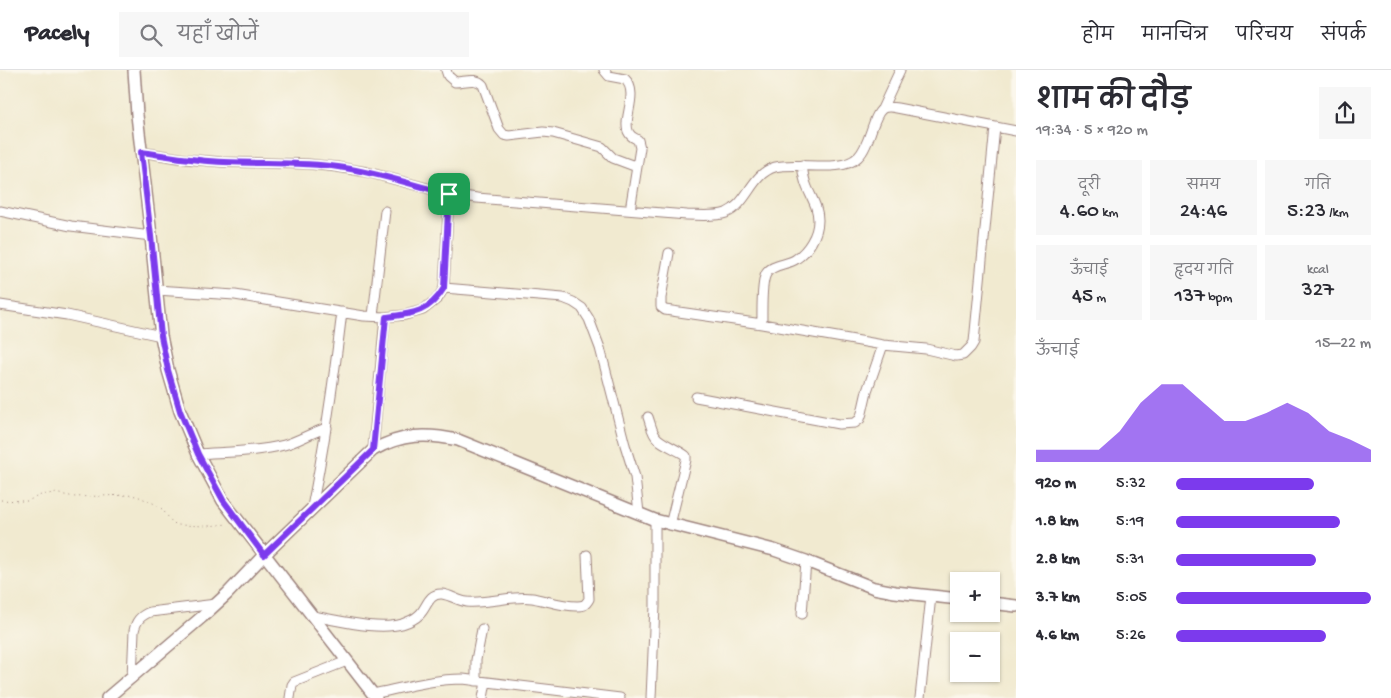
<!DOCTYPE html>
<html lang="hi">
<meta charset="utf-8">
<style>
body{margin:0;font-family:"Gochi Hand","Playpen Sans Deva",sans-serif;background:#f7f7f7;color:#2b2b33;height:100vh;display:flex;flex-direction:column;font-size:19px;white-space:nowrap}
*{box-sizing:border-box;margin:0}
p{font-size:16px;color:#7c7c81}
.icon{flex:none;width:28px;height:28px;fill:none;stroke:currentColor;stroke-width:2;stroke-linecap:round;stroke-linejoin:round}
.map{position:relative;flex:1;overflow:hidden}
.drawer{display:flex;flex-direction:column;background:#fff;width:375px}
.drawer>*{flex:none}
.tools{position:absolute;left:950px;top:502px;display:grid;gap:10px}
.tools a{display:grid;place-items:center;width:50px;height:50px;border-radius:0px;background:#fff;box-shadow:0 1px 4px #0004;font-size:25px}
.pin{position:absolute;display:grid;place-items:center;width:42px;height:42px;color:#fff;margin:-21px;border-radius:10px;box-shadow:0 2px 8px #0006}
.round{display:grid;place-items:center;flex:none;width:52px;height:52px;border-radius:0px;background:#f7f7f7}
.overview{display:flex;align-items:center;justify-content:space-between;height:85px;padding:0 20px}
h1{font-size:28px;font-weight:600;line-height:38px}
.stats{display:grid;grid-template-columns:repeat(3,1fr);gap:8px;height:85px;padding:5px 20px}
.stats div{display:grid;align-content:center;border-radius:0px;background:#f7f7f7;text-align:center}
.stats b{font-size:21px;font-weight:600}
.stats small{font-size:14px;font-weight:400}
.stats p{font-size:14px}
.chart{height:140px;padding:10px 20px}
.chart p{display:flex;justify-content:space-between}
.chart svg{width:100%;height:90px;margin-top:5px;fill:#7c3aed;opacity:.7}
ul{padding:0 20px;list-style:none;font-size:16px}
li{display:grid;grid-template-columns:80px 60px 1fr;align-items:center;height:38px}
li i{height:12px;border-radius:6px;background:#7c3aed}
header{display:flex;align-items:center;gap:30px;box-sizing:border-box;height:70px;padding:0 25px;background:#fff;border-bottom:1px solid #e1e1e2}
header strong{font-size:24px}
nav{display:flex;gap:28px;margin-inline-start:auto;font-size:18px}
.search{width:350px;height:45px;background:#f7f7f7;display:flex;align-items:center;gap:12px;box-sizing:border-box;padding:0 18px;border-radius:0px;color:#7c7c81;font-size:19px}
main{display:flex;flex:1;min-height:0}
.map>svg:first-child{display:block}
</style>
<header>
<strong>Pacely</strong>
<div class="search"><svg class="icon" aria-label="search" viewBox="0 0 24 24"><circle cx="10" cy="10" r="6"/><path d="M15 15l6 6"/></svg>यहाँ खोजें</div>
<nav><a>होम</a><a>मानचित्र</a><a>परिचय</a><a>संपर्क</a></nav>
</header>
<main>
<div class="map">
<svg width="1016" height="628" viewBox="0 0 1016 628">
<rect width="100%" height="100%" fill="#fbf7ec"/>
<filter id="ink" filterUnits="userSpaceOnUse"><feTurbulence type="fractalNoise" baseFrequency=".02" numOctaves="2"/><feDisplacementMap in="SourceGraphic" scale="10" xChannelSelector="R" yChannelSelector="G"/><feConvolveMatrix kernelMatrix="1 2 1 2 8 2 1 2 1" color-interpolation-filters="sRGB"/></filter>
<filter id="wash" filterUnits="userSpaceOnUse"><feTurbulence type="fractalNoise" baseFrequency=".0096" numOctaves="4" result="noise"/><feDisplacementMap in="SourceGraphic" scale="20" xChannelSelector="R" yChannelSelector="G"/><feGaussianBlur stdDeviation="1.12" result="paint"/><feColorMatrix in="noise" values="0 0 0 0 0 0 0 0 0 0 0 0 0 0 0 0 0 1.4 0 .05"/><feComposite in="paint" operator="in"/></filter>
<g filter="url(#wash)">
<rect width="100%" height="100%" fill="#f1ead0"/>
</g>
<g filter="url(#ink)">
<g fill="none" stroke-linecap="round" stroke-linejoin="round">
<defs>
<path id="minor" d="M446 0 448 6 455 12C465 12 476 7 483 15L499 59 504 65 509 66 543 62 553 63 602 77 613 88 637 97
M604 0 609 6 625 9C640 23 621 51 629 63 631 67 635 68 638 70L640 78 630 140
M882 39 900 0
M141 82 185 89 222 92 308 94 337 97 367 102 449 124 477 128 687 145C699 145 714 147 726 143 748 134 751 104 775 97 799 91 841 104 858 87 870 76 872 47 882 39 886 36 892 37 897 38L1016 61
M449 124 444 218 563 228 573 232 582 238 589 249 600 278 625 375 635 407 639 443
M0 141 71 156 151 166
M669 183 661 228V237L665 240 762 254 883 275 926 279 956 286 963 285 971 277 974 272 995 57
M156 220 235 225 364 246 385 247 405 245 423 240 438 228 444 218
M0 235 67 245 161 266
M373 246 385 141
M762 254C762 243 761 213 766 204 771 194 788 195 796 189 808 181 818 165 818 150 818 137 812 129 807 117 804 110 803 103 802 95
M696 327 839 354 855 353 860 349 862 343 867 321 883 275
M648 347C651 355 652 364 658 369 663 374 684 383 686 386 686 388 686 389 686 390L670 455
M373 380 385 247
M198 384C225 382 258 382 284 375 299 371 312 362 327 358
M312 437C325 373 334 308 342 242
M802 544 806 491
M312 546C338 550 377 561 402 554 408 552 414 550 419 545 427 538 428 523 442 524 451 525 458 531 467 532 488 534 513 525 532 528 544 530 573 539 584 535 587 533 587 532 589 529L587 485
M132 608 134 561C136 551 140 546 150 542L216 534
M476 611V590L482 559
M373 624C402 618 433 609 463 609L620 628
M290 628 292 615 294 612 347 591
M483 628 486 612
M651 628 655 536V450
M920 628 931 526"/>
<path id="tertiary" d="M134 0 137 45 151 166 161 266 168 300 180 341 198 384 223 431 376 628
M991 533 1016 536
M107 628 202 547 227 524 264 485 373 380C402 364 426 363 458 370L655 450 774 480 806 491 874 518 895 522 959 529"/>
</defs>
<use href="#minor" stroke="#9e847e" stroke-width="11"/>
<use href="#tertiary" stroke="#9e847e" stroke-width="14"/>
<path stroke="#9e847e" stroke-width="1" stroke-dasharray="1 4" stroke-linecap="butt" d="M1 430 21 431H27L41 425 54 423 75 427 127 425 137 426 155 434 162 439 172 452 177 455 208 456 228 454"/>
<use href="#minor" stroke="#fff" stroke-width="9"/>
<use href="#tertiary" stroke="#fff" stroke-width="11"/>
</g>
</g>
<g fill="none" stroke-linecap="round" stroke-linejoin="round" filter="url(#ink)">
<defs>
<path id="route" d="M141 82C169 86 196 91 224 92 262 94 301 92 338 97 376 102 412 115 449 124L444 218C429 243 412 244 386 247L373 380 264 485 223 430 198 384 180 341 168 300 161 266 151 166Z"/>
</defs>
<use href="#route" stroke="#fff" stroke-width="10"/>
<use href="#route" stroke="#7c3aed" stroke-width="6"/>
</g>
</svg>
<div class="tools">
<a>+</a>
<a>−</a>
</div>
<div class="pin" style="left:449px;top:124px;background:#1e9e55"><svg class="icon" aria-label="arrive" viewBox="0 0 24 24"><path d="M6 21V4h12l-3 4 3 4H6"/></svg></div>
</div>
<section class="drawer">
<div class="overview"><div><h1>शाम की दौड़</h1><p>19:34 · 5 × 920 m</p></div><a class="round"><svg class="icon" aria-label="share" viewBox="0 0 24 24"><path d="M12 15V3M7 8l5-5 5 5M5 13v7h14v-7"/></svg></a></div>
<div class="stats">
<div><p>दूरी</p><b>4.60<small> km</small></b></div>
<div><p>समय</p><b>24:46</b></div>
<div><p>गति</p><b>5:23<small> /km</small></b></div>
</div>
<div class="stats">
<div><p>ऊँचाई</p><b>45<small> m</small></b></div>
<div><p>हृदय गति</p><b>137<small> bpm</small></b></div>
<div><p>kcal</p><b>327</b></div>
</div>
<div class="chart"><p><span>ऊँचाई</span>15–22 m</p>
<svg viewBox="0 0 160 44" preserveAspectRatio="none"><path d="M0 44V38L10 38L20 38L30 38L40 29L50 15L60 6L70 6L80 15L90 24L100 24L110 20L120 15L130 20L140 29L150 33L160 38V44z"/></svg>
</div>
<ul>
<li><b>920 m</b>5:32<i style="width:71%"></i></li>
<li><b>1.8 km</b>5:19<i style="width:84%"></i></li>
<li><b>2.8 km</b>5:31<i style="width:72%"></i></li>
<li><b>3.7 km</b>5:05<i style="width:100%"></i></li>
<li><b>4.6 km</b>5:26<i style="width:77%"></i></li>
</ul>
</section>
</main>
